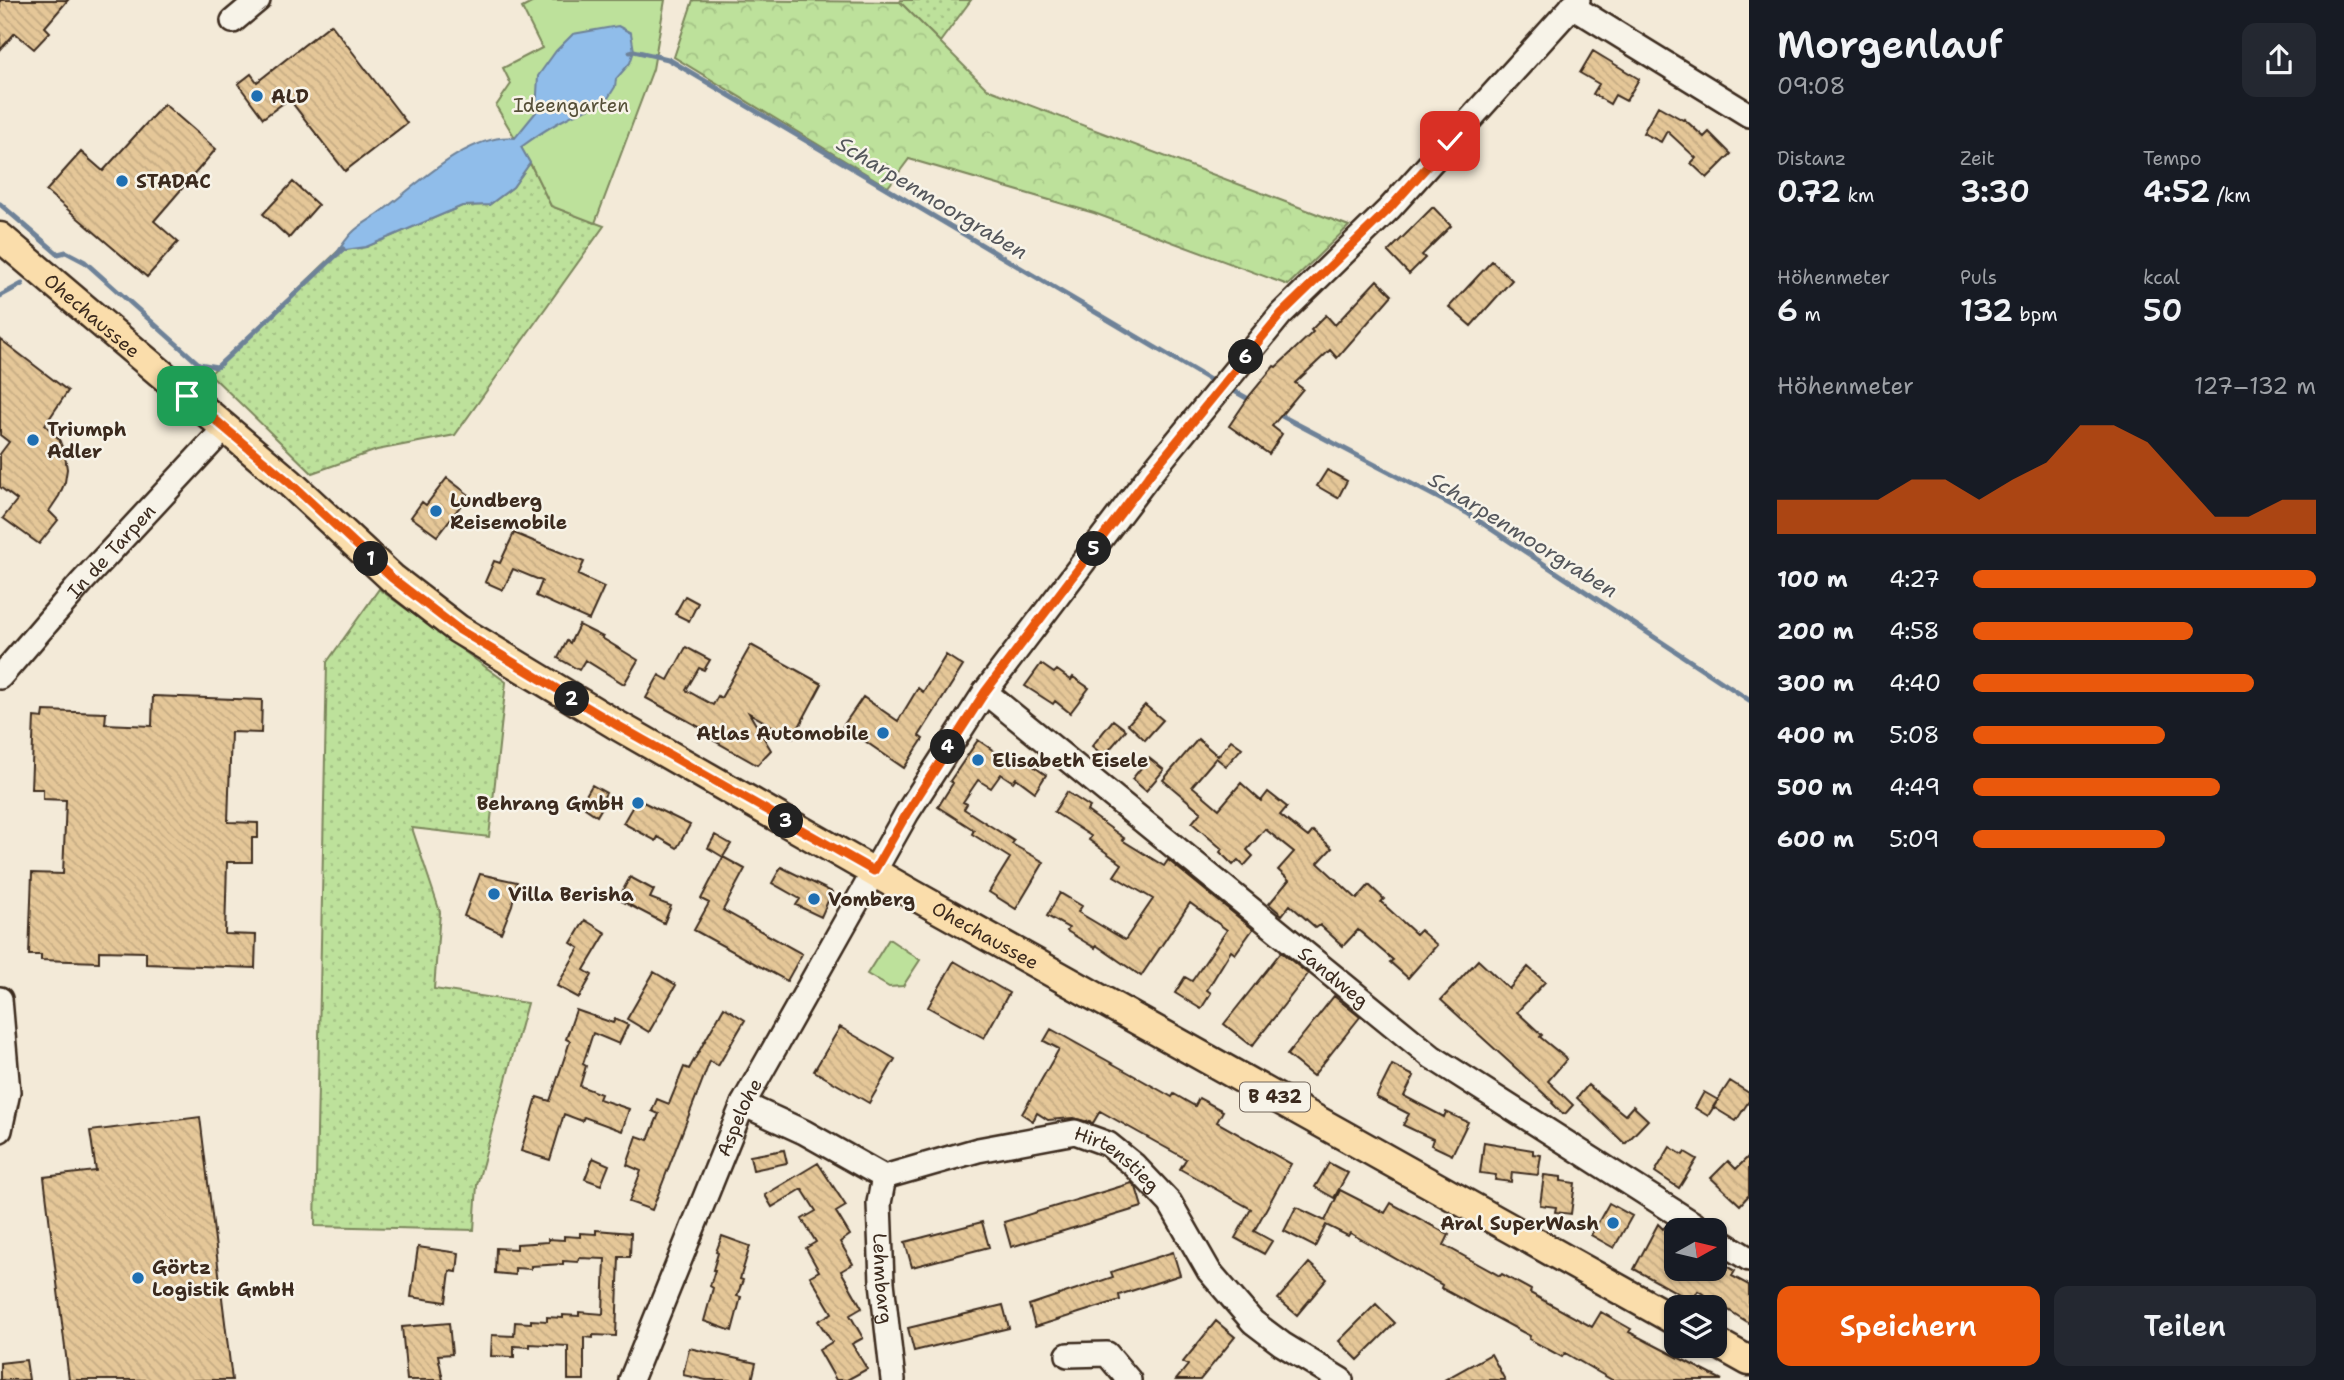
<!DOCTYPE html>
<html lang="de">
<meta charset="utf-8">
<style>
body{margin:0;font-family:"Shantell Sans",sans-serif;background:#242831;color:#f1f3f6;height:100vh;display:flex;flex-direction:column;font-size:26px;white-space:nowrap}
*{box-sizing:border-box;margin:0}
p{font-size:23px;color:#9ea1a6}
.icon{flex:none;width:38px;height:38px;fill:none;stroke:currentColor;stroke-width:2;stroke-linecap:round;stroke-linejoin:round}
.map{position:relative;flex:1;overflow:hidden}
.panel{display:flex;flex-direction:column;background:#171b24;width:595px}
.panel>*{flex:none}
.needle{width:46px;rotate:82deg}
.controls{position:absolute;left:1664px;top:1218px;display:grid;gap:14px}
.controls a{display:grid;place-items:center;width:63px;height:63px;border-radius:14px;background:#171b24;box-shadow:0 2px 5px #0004;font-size:35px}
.pin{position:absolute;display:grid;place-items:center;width:60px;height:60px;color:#fff;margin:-30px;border-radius:14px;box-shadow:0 4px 10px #0006}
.km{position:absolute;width:35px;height:35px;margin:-18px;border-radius:50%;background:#222;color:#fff;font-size:19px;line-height:35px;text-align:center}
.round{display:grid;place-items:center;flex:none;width:74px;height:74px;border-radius:14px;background:#242831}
.head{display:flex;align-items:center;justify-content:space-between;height:119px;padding:0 28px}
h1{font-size:38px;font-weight:600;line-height:52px}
.figures{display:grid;grid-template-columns:repeat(3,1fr);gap:10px;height:119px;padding:7px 28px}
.figures div{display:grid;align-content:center}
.figures b{font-size:30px;font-weight:600}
.figures small{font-size:19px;font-weight:400}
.figures p{font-size:19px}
.chart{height:196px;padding:14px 28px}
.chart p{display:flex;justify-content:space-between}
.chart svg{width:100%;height:126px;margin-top:7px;fill:#ea580c;opacity:.7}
.cta{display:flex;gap:14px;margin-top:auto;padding:14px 28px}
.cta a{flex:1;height:80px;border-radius:14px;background:#ea580c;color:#fff;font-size:28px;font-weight:600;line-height:80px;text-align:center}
.cta a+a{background:#242831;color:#f1f3f6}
ul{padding:0 28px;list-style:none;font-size:23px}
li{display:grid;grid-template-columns:112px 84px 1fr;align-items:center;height:52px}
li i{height:18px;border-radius:9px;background:#ea580c}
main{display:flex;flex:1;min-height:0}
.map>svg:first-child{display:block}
</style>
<main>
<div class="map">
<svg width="1749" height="1380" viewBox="0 0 1749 1380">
<defs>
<pattern id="grass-dots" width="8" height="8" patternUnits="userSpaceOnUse" patternTransform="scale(1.75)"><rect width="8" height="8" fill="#bde19b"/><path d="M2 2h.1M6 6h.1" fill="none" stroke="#a3c185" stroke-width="1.8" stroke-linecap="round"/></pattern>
<pattern id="forest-crowns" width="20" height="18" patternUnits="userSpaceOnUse" patternTransform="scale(1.75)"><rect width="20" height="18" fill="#bde19b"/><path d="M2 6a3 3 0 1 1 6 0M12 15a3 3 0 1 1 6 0" fill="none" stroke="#a3c185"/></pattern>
<pattern id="building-back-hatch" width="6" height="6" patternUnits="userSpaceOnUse" patternTransform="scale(1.75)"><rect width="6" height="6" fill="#e5c798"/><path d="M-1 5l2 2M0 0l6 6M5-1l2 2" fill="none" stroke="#c5ab83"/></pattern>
</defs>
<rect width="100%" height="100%" fill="#f3ead8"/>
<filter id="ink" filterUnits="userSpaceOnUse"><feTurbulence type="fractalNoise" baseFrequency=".0143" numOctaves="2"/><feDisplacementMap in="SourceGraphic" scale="14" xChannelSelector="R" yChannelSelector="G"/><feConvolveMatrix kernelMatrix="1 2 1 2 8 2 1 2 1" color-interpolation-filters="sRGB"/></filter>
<g filter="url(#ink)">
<path fill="url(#grass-dots)" stroke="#7c865c" stroke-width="2" d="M901 0H971L940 42 900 2Z
M530 163 551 206 604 226 455 435 377 450 312 473 210 374 338 251 366 247 462 206 489 205 513 187Z
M379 589 506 682 489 837 412 828 440 912 434 989 527 1003 477 1185 474 1230 315 1226 327 662Z"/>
<path fill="url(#forest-crowns)" stroke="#7c865c" stroke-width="2" d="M693 0 900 2 987 89 1349 226 1288 285 1094 213 909 159 888 187 674 57Z"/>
<path fill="#bde19b" stroke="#7c865c" stroke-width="2" d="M537 0H665L653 69 595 223 551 206 530 163 496 106 511 84 503 68 542 48 522 8Z
M889 939 920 960 903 986 889 987 867 974Z"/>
<path fill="#90bdea" stroke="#6e8298" stroke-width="2" d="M618 26 631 33 634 51 630 63 616 79 615 87 605 103C573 112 547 128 521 147L530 163 513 187 489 205 462 206 366 247 338 251C343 244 348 236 355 230 363 223 373 218 381 212 415 186 470 132 515 138L536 112 538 76 556 51 573 34Z"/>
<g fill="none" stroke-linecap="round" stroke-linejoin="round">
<path stroke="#6e8298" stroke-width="5" d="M630 52 634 51 668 59 1210 380
M0 204 58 254 66 252 85 262 199 364 217 367 343 249
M0 296 22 284
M1236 392 1252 401
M1276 413 1467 513 1749 700"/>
</g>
<path fill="url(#building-back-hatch)" stroke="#3b2a1e" stroke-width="2" d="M0 0H68L45 27 50 32 34 49 15 33 0 50Z
M331 24 407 123 345 171 289 99 263 118 238 84 251 74 257 82Z
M1593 51 1639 79 1626 101 1615 95 1610 104 1593 94 1599 84 1580 73Z
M164 104 216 149 154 221 178 242 147 277 46 191 81 152 103 171Z
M1658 106 1683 120 1684 119 1704 137 1709 132 1731 154 1707 178 1691 163 1696 158 1667 131 1661 142 1643 133Z
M293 182 318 205 289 238 263 214Z
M1433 207 1451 226 1422 255 1425 258 1409 274 1388 252Z
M1492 261 1512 280 1471 326 1449 307Z
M1377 280 1392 295 1337 358 1330 350 1295 383 1303 389 1272 426 1282 434 1269 454 1229 426 1250 395 1274 366 1276 367 1313 332 1311 330 1326 315 1335 325Z
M0 339 68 391 45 425 59 439 65 455 67 469 65 482 59 496 49 511 58 520 39 544 3 518 17 500 0 487V454L9 442 0 435Z
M1327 470 1347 481 1338 498 1317 486Z
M447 478 469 495 437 536 411 517 422 502 426 505Z
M514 533 584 562 578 575 604 587 589 620 536 596 542 581 513 569 503 590 485 582 494 561 500 563Z
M685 596 698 603 689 621 675 614Z
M579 625 603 637 602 638 638 660 624 684 585 660 579 670 558 658 567 641 570 643Z
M751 645 822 684 793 738 749 713 771 750 757 765 699 732 701 728 646 698 659 675 668 680 686 647 710 660 704 670 699 668 686 690 713 705 718 696 721 698Z
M946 655 963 666 919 736 923 739 904 768 843 726 863 697 898 721 918 688 923 692Z
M1041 664 1054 673 1057 670 1071 680 1073 677 1089 688 1070 713 1055 701 1053 704 1025 686Z
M153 696 262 700 261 733 231 732 228 822 258 823V838H252V862H227L225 934 256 935 255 968 146 964V952L99 951V962L41 960V955H29L32 873 63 874 66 800 43 799V789H31L34 717 43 718 44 711 106 713 105 724 152 726Z
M1145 705 1163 720 1145 740 1128 724Z
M1113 720 1126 730 1104 756 1092 746Z
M1198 739 1218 756 1231 740 1242 748 1226 766 1216 758 1192 786 1219 809 1241 783 1261 801 1268 792 1287 807 1280 815 1308 837 1313 831 1332 848 1318 863 1357 899 1369 885 1384 899 1381 902 1416 934 1420 930 1437 945 1408 978 1390 962 1393 960 1358 930 1343 946 1320 925 1316 928 1290 905 1282 915 1269 904 1289 880 1278 870 1294 852 1265 829 1247 850 1253 856 1244 866 1238 860 1233 865 1220 852 1222 849 1192 823 1201 812 1163 780Z
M978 740 1009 761 1014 753 1046 775 1035 792 1016 778 1013 782 1001 774 991 788 978 780 963 802 967 804 964 809 1014 841 1012 844 1044 862 1016 909 989 892 1010 858 972 834 974 830 938 807 953 783 950 781Z
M1149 758 1164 770 1146 791 1132 779Z
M592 785 606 793 601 802 604 804 597 816 585 808 587 805 582 802Z
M1067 792 1090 807 1087 811 1124 838 1122 840 1164 866 1168 860 1253 929 1235 954 1231 951 1207 990 1211 993 1201 1009 1175 993 1185 977 1192 981 1227 930 1190 903 1141 976 1096 945 1095 948 1067 931 1069 928 1047 916 1060 893 1082 906 1078 912 1125 940 1153 899 1114 876 1122 864 1089 840 1091 836 1054 812Z
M637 799 690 825 677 848 658 837 656 841 623 823Z
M715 835 731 844 723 857 708 848Z
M723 857 745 869 723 910 802 954 787 981 694 930 709 903 701 899Z
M781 867 832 892 821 917 796 905 800 899 772 883Z
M480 874 517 882 512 905 501 933 464 916Z
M630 877 654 890 650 898 671 906 664 923 618 899Z
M585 920 606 933 584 970 592 975 579 998 557 986 579 948 571 943Z
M1281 952 1308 974 1252 1046 1224 1024Z
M1478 960 1509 989 1528 967 1545 982 1517 1012 1542 1035 1540 1037 1567 1059 1548 1081 1573 1105 1566 1113 1563 1114 1552 1103 1553 1102 1441 1000Z
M954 961 1009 993 984 1038 928 1007Z
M654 972 676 985 649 1032 627 1019Z
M1334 996 1360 1017 1313 1076 1287 1055Z
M724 1007 745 1020 718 1066 710 1061 652 1210 629 1202 641 1171 627 1165 637 1136 648 1140 659 1114 652 1111 657 1099 669 1104 684 1067 689 1069Z
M576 1010 613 1023 615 1019 628 1025 619 1044 593 1033 583 1064 586 1066 580 1086 601 1094 599 1099 629 1109 622 1131 584 1117 582 1121 564 1114 550 1160 521 1151 537 1097 550 1101 570 1041 566 1039Z
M840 1027 895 1059 869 1103 814 1071Z
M1051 1029 1172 1097 1174 1094 1195 1106 1199 1098 1223 1111 1217 1122 1291 1164 1254 1231 1272 1241 1264 1254 1235 1238 1251 1209 1180 1169 1186 1159 1100 1111 1093 1123 1073 1118 1048 1120 1037 1113 1033 1121 1022 1114 1059 1049 1044 1041Z
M1392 1065 1414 1076 1404 1096 1444 1117 1446 1112 1468 1122 1452 1155 1431 1145 1433 1139 1403 1125 1409 1114 1376 1097Z
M1730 1081 1749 1093V1101L1736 1121 1713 1107Z
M1588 1085 1625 1115 1633 1106 1648 1120 1625 1144 1577 1098Z
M1704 1092 1718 1100 1708 1116 1695 1108Z
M200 1117 232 1380H69L44 1177 96 1171 90 1131Z
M1484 1142 1533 1150V1154L1541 1155 1538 1175 1512 1172 1511 1182 1495 1180 1496 1175 1480 1173Z
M1670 1147 1683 1155 1685 1152 1697 1159 1679 1188 1655 1172Z
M784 1150 787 1163 753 1170 750 1156Z
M1749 1156V1195L1740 1205 1711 1178 1728 1161 1736 1169Z
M593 1158 609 1165 601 1185 585 1179Z
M818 1163 846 1206 836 1212 850 1235 840 1242 853 1264 841 1271 862 1308 850 1315 863 1338 852 1344 867 1369 847 1380H836L819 1350 832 1342 818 1321 832 1313 810 1276 819 1271 806 1248 816 1242 802 1219 816 1211 802 1189 772 1207 765 1195Z
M1329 1163 1348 1173 1334 1198 1315 1187Z
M1544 1175 1561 1177V1181L1575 1183 1571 1214 1555 1212 1556 1207 1540 1205Z
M1132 1183 1136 1187 1142 1207 1011 1247 1004 1222Z
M1340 1190 1385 1213 1391 1203 1449 1235 1444 1245 1500 1276 1502 1274 1531 1290 1530 1293 1592 1327 1601 1312 1631 1329 1629 1332 1722 1380H1612L1565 1353 1562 1357 1529 1339 1530 1336 1441 1288 1442 1285 1350 1233 1348 1236 1326 1225 1315 1247 1284 1231 1296 1207 1325 1221Z
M1609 1203 1632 1216 1614 1248 1591 1235Z
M982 1222 989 1247 912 1267 905 1242Z
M1658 1224 1663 1229 1668 1224 1676 1230V1269H1715V1260L1735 1271 1732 1276 1749 1285V1323L1698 1291 1692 1301 1634 1269Z
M596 1230 631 1233 630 1257H619L616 1336 593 1335V1338L584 1337V1380H568V1346L530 1344V1347L514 1346V1357L491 1356 492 1335 514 1336 515 1322 531 1323V1320L547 1321V1317L563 1318V1315L579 1316V1312L603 1314 605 1259 579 1258 578 1262 563 1261V1264L531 1266V1269L515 1268V1275L495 1273 496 1248 517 1249V1244L548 1242V1239L564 1240V1236L580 1237V1233L596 1234Z
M722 1236 750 1246 740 1279 743 1280 737 1296 741 1297 732 1331 704 1321 713 1288 710 1286 715 1270H713L718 1253 716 1252Z
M418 1247 459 1253 457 1272 450 1271 446 1302 411 1297Z
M1173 1252 1180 1275 1119 1295 1120 1300 1035 1327 1029 1305 1113 1277 1111 1272Z
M1309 1263 1327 1279 1297 1315 1278 1299Z
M1376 1304 1395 1323 1358 1360 1339 1341Z
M1003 1305 1009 1328 914 1351 908 1328Z
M1216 1321 1235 1337 1200 1380H1176L1188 1365 1183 1362Z
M449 1323 452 1354 438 1355 443 1380H407L402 1327Z
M689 1348 756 1363 752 1380H706L683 1375Z
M1491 1354 1505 1380H1444Z
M26 1360 29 1380H0V1363Z"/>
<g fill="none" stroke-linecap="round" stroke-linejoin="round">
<defs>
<g id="minor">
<path d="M1572 6 1749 115"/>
<path d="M233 21 258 0"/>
<path id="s1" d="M0 677 82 582 225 428"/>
<path id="s2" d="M985 692 1432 1057 1703 1230"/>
<path d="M0 999 8 1092 0 1130"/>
<path id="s3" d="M743 1104 804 1132 884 1177 978 1150 1075 1132 1108 1144 1134 1165 1170 1203 1209 1271 1253 1322 1282 1344 1341 1380"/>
<path id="s4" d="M884 1177 879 1203 882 1282 893 1380"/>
<path d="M1715 1238 1749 1259"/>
<path d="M1068 1355 1107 1354 1129 1380"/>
<path id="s5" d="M631 1380 743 1104 907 813 985 692 1151 473 1281 314 1389 209 1578 0"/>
</g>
<g id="major">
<path id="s6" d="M0 237 290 483 392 578 458 629 615 724 912 894 1676 1321"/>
<path d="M1715 1342 1749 1361"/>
</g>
</defs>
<use href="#minor" stroke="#3b2a1e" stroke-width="28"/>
<use href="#major" stroke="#3b2a1e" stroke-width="33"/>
<use href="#minor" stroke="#f7f3e8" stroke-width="23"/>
<use href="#major" stroke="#faddab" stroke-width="28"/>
</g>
</g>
<g fill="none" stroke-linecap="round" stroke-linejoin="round" filter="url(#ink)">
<defs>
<path id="route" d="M187 396 290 483 392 578 458 629 615 724 874 871 907 813 985 692 1151 473 1281 314 1389 209 1450 141"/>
</defs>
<use href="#route" stroke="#fff" stroke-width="14"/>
<use href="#route" stroke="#ea580c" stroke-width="9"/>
</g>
<g fill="#1f6fb2" stroke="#f7f3e8" stroke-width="2.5">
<circle cx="257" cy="96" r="7"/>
<circle cx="122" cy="181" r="7"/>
<circle cx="33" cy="440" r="7"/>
<circle cx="436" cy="511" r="7"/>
<circle cx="883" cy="733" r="7"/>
<circle cx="978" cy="760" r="7"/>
<circle cx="638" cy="803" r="7"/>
<circle cx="494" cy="894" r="7"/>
<circle cx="814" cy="899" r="7"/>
<circle cx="1613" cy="1223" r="7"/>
<circle cx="138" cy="1278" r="7"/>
</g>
<g text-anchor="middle" stroke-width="5" stroke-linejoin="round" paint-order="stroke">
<rect fill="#f7f3e8" stroke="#73665b" stroke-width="2" x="1240" y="1082.5" width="70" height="29" rx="5"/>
<g font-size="18" font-weight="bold" fill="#3b2a1e">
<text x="1275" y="1103">B 432</text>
</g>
<g font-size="19" font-weight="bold" fill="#3b2a1e" stroke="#f7f3e8" text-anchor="start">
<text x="271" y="103">ALD</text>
<text x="136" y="188">STADAC</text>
<text x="47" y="436">Triumph<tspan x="47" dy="22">Adler</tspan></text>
<text x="450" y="507">Lundberg<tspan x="450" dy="22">Reisemobile</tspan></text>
<text x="869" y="740" text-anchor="end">Atlas Automobile</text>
<text x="992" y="767">Elisabeth Eisele</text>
<text x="624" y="810" text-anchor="end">Behrang GmbH</text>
<text x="508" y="901">Villa Berisha</text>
<text x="828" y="906">Vomberg</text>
<text x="1599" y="1230" text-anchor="end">Aral SuperWash</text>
<text x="152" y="1274">Görtz<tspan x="152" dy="22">Logistik GmbH</tspan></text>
</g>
<g font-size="19" fill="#554f37" stroke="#f7f3e8">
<text x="571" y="112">Ideengarten</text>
</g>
<g font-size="19" fill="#3b2a1e" stroke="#f7f3e8">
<text dy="7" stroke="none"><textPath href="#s6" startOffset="121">Ohechaussee</textPath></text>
<text dy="7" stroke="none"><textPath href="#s1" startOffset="168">In de Tarpen</textPath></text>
<text dy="7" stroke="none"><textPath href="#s6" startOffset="1213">Ohechaussee</textPath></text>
<text dy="7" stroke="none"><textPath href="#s2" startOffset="450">Sandweg</textPath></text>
<text dy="7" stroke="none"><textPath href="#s5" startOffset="284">Aspelohe</textPath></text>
<text dy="7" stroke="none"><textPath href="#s3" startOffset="406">Hirtenstieg</textPath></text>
<text dy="7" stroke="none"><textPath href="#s4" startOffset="102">Lehmbarg</textPath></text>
</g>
<g font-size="21" font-style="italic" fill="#54565b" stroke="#f7f3e8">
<text transform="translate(932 198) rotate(31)" y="7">Scharpenmoorgraben</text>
<text transform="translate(1523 535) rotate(32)" y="7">Scharpenmoorgraben</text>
</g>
</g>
</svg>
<div class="controls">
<a><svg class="needle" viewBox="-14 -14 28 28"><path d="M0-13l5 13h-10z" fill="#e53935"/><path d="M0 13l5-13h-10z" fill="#9ea1a6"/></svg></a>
<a><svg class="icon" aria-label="layers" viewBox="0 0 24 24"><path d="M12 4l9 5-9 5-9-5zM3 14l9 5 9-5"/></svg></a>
</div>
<div class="pin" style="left:187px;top:396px;background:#1e9e55"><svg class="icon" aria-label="arrive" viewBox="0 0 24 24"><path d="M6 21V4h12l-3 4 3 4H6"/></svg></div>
<div class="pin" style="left:1450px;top:141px;background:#d93025"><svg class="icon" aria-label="check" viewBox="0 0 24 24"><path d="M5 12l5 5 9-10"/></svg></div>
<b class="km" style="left:371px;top:559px">1</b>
<b class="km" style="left:572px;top:699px">2</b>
<b class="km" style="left:786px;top:821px">3</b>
<b class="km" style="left:948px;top:747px">4</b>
<b class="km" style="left:1094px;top:549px">5</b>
<b class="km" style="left:1246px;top:357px">6</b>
</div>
<section class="panel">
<div class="head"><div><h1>Morgenlauf</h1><p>09:08</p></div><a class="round"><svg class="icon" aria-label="share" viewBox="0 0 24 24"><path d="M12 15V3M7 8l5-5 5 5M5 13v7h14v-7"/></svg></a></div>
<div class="figures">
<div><p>Distanz</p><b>0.72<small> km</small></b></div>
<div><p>Zeit</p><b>3:30</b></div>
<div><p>Tempo</p><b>4:52<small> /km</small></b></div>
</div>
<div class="figures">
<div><p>Höhenmeter</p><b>6<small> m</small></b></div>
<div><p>Puls</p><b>132<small> bpm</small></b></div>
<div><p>kcal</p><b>50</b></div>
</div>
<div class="chart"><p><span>Höhenmeter</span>127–132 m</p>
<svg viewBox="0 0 160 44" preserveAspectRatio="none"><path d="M0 44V32L10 32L20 32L30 32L40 25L50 25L60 32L70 25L80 19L90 6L100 6L110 12L120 25L130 38L140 38L150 32L160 32V44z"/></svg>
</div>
<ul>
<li><b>100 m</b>4:27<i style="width:100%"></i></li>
<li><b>200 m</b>4:58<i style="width:64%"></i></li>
<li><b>300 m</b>4:40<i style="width:82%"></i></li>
<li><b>400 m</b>5:08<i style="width:56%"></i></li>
<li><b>500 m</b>4:49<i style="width:72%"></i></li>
<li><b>600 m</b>5:09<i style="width:56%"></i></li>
</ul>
<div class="cta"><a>Speichern</a><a>Teilen</a></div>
</section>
</main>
